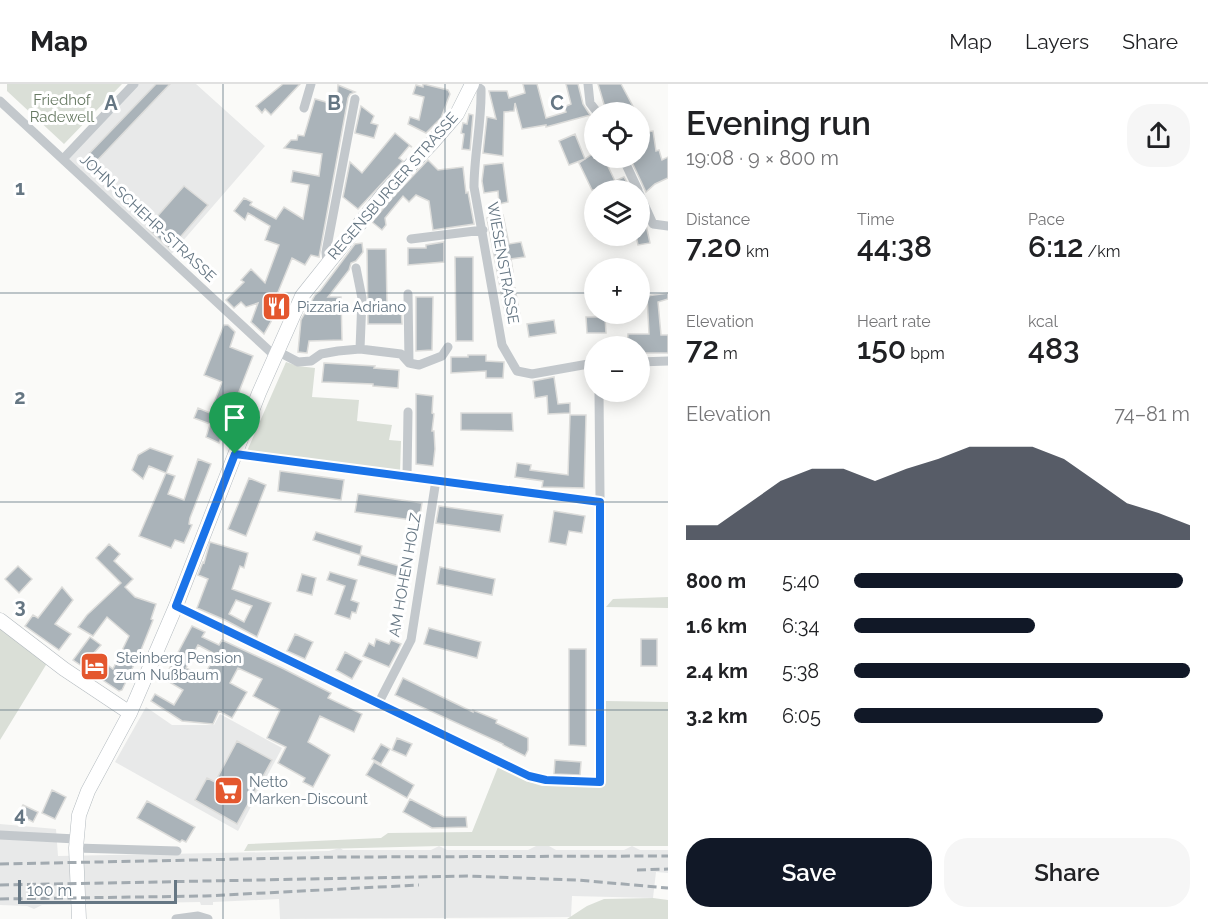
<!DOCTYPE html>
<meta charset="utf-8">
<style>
body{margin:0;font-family:Raleway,sans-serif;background:#f6f6f6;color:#202124;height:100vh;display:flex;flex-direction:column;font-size:22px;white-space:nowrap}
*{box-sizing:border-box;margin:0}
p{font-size:20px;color:#757577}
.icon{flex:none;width:33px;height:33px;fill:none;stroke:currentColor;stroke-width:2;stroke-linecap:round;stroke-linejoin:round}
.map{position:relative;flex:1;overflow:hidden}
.panel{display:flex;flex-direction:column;background:#fff;width:540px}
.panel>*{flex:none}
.buttons{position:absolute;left:584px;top:18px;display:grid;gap:12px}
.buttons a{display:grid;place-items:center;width:66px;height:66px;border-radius:50%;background:#fff;box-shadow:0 3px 15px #0003;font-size:30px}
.scale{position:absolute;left:18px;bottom:15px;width:159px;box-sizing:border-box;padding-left:6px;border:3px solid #657683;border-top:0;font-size:16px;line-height:21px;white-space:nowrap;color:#657683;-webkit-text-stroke:4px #fff;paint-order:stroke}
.pin{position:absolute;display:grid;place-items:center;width:51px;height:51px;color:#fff;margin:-62px -26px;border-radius:50% 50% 50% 0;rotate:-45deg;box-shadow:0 0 6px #0007}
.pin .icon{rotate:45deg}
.round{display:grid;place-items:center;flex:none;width:63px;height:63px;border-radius:24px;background:#f6f6f6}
.headline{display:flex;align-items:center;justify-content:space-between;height:102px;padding:0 18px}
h1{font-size:33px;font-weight:600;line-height:45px}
.figures{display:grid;grid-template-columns:repeat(3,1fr);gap:9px;height:102px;padding:6px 18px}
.figures div{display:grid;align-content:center}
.figures b{font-size:30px;font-weight:600}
.figures small{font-size:16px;font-weight:400}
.figures p{font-size:16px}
.chart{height:168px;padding:12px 18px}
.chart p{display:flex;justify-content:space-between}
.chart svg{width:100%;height:108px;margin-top:6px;fill:#111827;opacity:.7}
.primary-button{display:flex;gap:12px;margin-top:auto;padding:12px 18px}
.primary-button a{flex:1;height:69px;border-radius:24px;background:#111827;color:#fff;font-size:24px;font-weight:600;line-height:69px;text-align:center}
.primary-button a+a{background:#f6f6f6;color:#202124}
ul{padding:0 18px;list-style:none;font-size:20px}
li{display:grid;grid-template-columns:96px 72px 1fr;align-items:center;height:45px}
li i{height:15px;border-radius:8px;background:#111827}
header{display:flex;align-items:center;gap:36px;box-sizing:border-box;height:84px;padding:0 30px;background:#fff;border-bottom:2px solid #e0e0e0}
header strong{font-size:28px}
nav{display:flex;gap:33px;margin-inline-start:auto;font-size:21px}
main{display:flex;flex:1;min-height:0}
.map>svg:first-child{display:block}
</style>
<header>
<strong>Map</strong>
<nav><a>Map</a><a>Layers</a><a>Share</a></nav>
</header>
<main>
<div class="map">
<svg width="668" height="835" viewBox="0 0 668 835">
<rect width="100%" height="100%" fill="#fafaf8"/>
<path fill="#e8e9e9" d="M134 0H196L265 62 168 174 63 75Z
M146 623 172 641H214L220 630 282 664 238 747 115 678Z
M0 740 56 745 58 772 329 767 340 764 343 766H431L439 762 447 766H528L536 762H549L556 766H624L632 762 640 766H668V789L656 788 653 814 572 812 571 833 280 835 279 815 213 818V821H201L200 818 42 821 34 825 27 822 0 821Z"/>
<path fill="#dadfd7" d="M7 0H122L64 60 7 7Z
M286 278 298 282 315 284 312 313 359 316 357 337 392 341 389 356 401 357 400 388 247 367Z
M668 513V524L606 523 613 515Z
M0 544 49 576 0 656Z
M606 617 668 618V762H439L244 767 248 760 381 754 388 749 472 748 498 683 529 698 542 702H605Z
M653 814 668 816V835H567L587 822 604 815Z"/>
<path fill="#aab3b9" stroke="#dcdcda" stroke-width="1.5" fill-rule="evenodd" d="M156 0H170L91 83 83 76Z
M283 0H300L271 31 265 25 262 29 256 22Z
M423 0 448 6 450 10 441 34 426 49 408 40 410 33 419 36 424 13 413 10 416 1 423 3Z
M523 0H537L546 34 566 28 564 23 571 20 566 0H578L583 20 590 31 546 43V41L522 45 515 19 514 27 504 28 503 72 483 69 487 33 496 35 489 7H507L509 14 525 9Z
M598 0H621L636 28H613L612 26 606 27Z
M338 1 355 8 350 10 348 14 319 173 311 171 305 181 292 174 276 213 283 216 264 250 251 238 258 219 246 223 241 218 234 224 226 216 244 198 241 196 251 185 265 199 279 161 265 156 270 142 248 129 245 136 234 127 244 114 252 118 250 121 276 135 284 123 303 135 309 101 291 98 293 87 319 92 322 70 284 64 291 56H297L298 51 304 52 315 15 333 20 334 13 337 14Z
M361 22 374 32 371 39 378 41 374 54 355 49Z
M469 30 473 31 470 66 462 65 464 50 461 49 463 39 467 40Z
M653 47 656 67 659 66 662 76 668 73V94L655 100 646 108 630 74H639V49Z
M395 49 412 63 409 62 399 74 403 77 358 125 343 113 350 78 362 89Z
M575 50 585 75 569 81 559 57Z
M594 69V74H604L615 97 624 93 631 106H592L579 79Z
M428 76 438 86 463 83 466 109 468 108 474 140 433 146 429 117 416 111 409 118 403 112 385 134 386 141 382 146 372 138 392 114Z
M503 79 508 118 499 120 498 107 484 109 482 97 484 81Z
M184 102 208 121 170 165 147 144Z
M640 127 646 141 650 159 638 161 636 152H639Z
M503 131 509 160 521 158 525 173 511 175 513 188H508L511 205 515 204 520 232 506 235 487 134Z
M444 158V178L408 181V164H426V161Z
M362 159 363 168 356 177 351 179 349 186 328 213H341L342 256 309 257 307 269 298 268 301 236 315 211 320 207 355 160Z
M367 165H386L387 222H401L402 240H368Z
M455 173H473V257H456Z
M668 209V215L658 218 661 251H668V269H639V262H627L628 250H649L647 212Z
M416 213H433L432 266 416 267Z
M586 233H605L606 249H587Z
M554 236 556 249 529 253 527 240Z
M224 241H228L235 248 230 263 253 272 219 359 206 353 210 340 194 334 198 324 210 329 222 298 204 291Z
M468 271H486V277L504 278 503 294H486V287L451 289V273H468Z
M324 279 375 282 374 284 399 286 398 304 373 302V300L322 298Z
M554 293 558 320 570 319V329L548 330 547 312 535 314 533 297Z
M416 310 433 312 432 329 434 330 432 347H434L435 365 433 382 416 380Z
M461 329H512L513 347 461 346Z
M570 331H586L584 404 542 403 543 397 515 393 517 379 531 381 530 386 568 391Z
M150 364 173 372 166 389 149 382 143 395 132 386 138 371Z
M198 375 211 380 190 434 189 440 192 441 184 459 175 456 171 464 139 452 166 389 175 392 168 410 184 416Z
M280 387 344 396 341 416 278 407Z
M249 394 266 401 246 452 228 445Z
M358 410 422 419 419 437 355 428Z
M439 422 503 431 500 448 436 439Z
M554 427 585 432 582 449 569 447 566 461 549 458Z
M316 448 362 462 360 471 313 456Z
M210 458 248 469 244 484 240 482 232 505 271 519 257 553 225 536 197 524 208 495 198 491 203 478 204 479ZM236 516 252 522 244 538 229 530Z
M109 460 120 470 114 477 133 495 125 503 135 513 156 520 151 535 153 536 141 566 122 606 119 607 73 576 90 553 101 561 93 570 113 585 129 552 107 533 93 552 78 543 87 531 121 499 96 474Z
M361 471 406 484 403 494 358 481Z
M18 482 32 495 19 509 5 495Z
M440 483 495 495 492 511 437 500Z
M330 488 357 496 351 516 359 519 356 529 352 528 350 535 335 530 345 502 327 496Z
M302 490 316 494 312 511 297 507Z
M62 503 73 516 55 540 71 550 59 566 25 542 33 531 38 534Z
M192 542 205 548 202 553 219 561 222 556 282 584 331 609 328 614 362 630 354 648 320 632 308 658 330 671 313 703 303 698 305 694 278 679 286 663 267 654 280 626 253 612 262 595 238 584 230 599 247 608 232 634 219 627 213 640 182 637 151 617 155 610 174 621 183 606 164 595ZM198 561 215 570 204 593 186 584Z
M429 544 481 558 477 574 424 560Z
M295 550 313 558 305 575 287 567Z
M376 555 389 560 391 556 401 560 389 583 363 572 369 559 374 562Z
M641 555H657V582H641Z
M569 565H586V662L569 661Z
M345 568 362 577 352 595 336 586Z
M403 594 473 628V626L497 636 496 639 528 654V666L525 672 503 661V660L395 611Z
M397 654 412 660 406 672 392 666Z
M237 657 272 676 237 740 195 716 207 694 215 698Z
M381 660 390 665 381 680 372 675Z
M555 676 581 678 580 691 554 690Z
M374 678 414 701 407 714 366 691Z
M52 706 66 713 55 735 42 729Z
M410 715 444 733H466L467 743 432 744 403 728Z
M147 717 195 743 186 758 182 756 180 758 137 734Z
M23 721 38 728 33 738 18 730Z"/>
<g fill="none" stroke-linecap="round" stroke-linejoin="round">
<defs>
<path id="secondary" d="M0 536 64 585 130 629
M79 835 76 764 79 731 88 707 130 629 176 522 259 309 302 212 385 108 432 59 457 30 472 0"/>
</defs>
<use href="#secondary" stroke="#b3babf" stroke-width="15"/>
<path stroke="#c3c8cc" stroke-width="9" d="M473 0 481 5C482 38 474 70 474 103L502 261 517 287 532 290 594 279
M588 0 590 19 597 28
M0 17 275 272
M304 24 311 0
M623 74 638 106
M63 75 134 0
M639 109 653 140 668 142
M411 155 483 146
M327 179 326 168 355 15
M356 184 362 214 360 265
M408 210 409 279
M277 267 298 278 311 277 321 270 338 267 360 265 401 270 409 279 419 281 442 272 448 263
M639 278 668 277
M235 370 600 418
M407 393 408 328
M176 522 529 692 546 696 600 698 601 517 599 308
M378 620 411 556 436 396
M0 751 76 755
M76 764 177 767
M176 835 198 832 208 835"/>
<use href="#secondary" stroke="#fff" stroke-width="14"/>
<path stroke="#a2aab0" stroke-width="3" stroke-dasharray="9 4.5" stroke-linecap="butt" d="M0 780 341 773 668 772
M637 786 668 785
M0 801 467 792 577 796 668 804
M0 815 205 812 419 801"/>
</g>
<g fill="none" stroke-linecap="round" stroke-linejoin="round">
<defs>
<path id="route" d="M235 370 600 418V698L546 696 529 692 176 522Z"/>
</defs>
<use href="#route" stroke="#fff" stroke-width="12"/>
<use href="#route" stroke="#1a73e8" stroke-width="8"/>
</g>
<path fill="none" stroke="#657683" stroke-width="1.5" stroke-opacity="0.55" d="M223 0V835M445 0V835M0 209H594M639 209H668M0 418H668M0 626H668"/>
<defs>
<symbol id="restaurant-square" viewBox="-11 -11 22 22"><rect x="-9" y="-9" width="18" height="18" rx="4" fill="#e4572e" stroke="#fff"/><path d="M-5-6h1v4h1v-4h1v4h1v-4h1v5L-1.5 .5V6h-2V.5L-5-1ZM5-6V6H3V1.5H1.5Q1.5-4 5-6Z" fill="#fff"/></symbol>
<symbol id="hotel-square" viewBox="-11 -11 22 22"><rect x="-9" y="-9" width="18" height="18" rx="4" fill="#e4572e" stroke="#fff"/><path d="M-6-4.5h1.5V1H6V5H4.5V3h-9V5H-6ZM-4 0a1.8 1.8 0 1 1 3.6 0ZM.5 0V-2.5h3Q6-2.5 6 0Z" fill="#fff"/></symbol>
<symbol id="supermarket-square" viewBox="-11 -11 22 22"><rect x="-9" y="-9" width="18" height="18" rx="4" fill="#e4572e" stroke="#fff"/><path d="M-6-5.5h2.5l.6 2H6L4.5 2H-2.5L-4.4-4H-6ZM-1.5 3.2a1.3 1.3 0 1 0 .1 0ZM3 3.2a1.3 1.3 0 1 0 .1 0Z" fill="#fff"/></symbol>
</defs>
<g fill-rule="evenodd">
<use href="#restaurant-square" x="260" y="206" width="33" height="33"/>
<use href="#hotel-square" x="78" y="566" width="33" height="33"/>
<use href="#supermarket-square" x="212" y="690" width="33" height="33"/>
</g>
<g text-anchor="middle" stroke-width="6" stroke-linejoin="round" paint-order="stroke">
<g font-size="15" fill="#687a64" stroke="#fff">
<text x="62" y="21">Friedhof<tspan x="62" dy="17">Radewell</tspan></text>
</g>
<g font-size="15" fill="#657683" stroke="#fff">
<text transform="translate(393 102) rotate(-49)" y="5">REGENSBURGER STRASSE</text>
<text transform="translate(148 134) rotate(43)" y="5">JOHN-SCHEHR-STRASSE</text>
<text transform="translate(503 179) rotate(80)" y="5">WIESENSTRASSE</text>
<text transform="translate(405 491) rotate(-80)" y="5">AM HOHEN HOLZ</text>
</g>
<g font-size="15" fill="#657683" stroke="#fff" text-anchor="start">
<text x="297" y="228">Pizzaria Adriano</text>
<text x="116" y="579">Steinberg Pension<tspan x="116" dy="17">zum Nußbaum</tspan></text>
<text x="249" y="703">Netto<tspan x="249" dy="17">Marken-Discount</tspan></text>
</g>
</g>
<g font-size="20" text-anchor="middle" font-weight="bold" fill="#657683" stroke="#fff" stroke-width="6" stroke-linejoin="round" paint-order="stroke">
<text x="111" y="26">A</text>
<text x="334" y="26">B</text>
<text x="557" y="26">C</text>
<text x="20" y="111">1</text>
<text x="20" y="320">2</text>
<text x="20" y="529">3</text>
<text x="20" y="737">4</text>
</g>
</svg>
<div class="buttons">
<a><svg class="icon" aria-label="locate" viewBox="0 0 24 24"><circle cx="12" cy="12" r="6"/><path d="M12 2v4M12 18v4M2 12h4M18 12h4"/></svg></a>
<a><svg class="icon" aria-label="layers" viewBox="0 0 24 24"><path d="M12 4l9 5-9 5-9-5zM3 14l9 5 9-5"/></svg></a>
<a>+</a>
<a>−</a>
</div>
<div class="scale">100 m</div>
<div class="pin" style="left:235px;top:370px;background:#1e9e55"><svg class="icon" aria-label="arrive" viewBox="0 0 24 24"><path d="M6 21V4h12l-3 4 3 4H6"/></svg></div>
</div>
<section class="panel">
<div class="headline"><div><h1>Evening run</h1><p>19:08 · 9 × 800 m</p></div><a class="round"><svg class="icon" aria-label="share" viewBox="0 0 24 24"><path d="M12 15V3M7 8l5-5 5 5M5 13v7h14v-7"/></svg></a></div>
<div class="figures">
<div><p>Distance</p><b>7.20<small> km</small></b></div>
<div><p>Time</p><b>44:38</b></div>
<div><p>Pace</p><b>6:12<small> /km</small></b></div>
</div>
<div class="figures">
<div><p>Elevation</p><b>72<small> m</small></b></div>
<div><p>Heart rate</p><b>150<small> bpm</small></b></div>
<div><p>kcal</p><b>483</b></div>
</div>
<div class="chart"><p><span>Elevation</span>74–81 m</p>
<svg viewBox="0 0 160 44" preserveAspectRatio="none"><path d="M0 44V38L10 38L20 29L30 20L40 15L50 15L60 20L70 15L80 11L90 6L100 6L110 6L120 11L130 20L140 29L150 33L160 38V44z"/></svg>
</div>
<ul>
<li><b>800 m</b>5:40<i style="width:98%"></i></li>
<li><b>1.6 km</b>6:34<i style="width:54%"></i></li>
<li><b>2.4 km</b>5:38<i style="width:100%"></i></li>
<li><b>3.2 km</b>6:05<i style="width:74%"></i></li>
</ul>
<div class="primary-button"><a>Save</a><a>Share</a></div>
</section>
</main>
